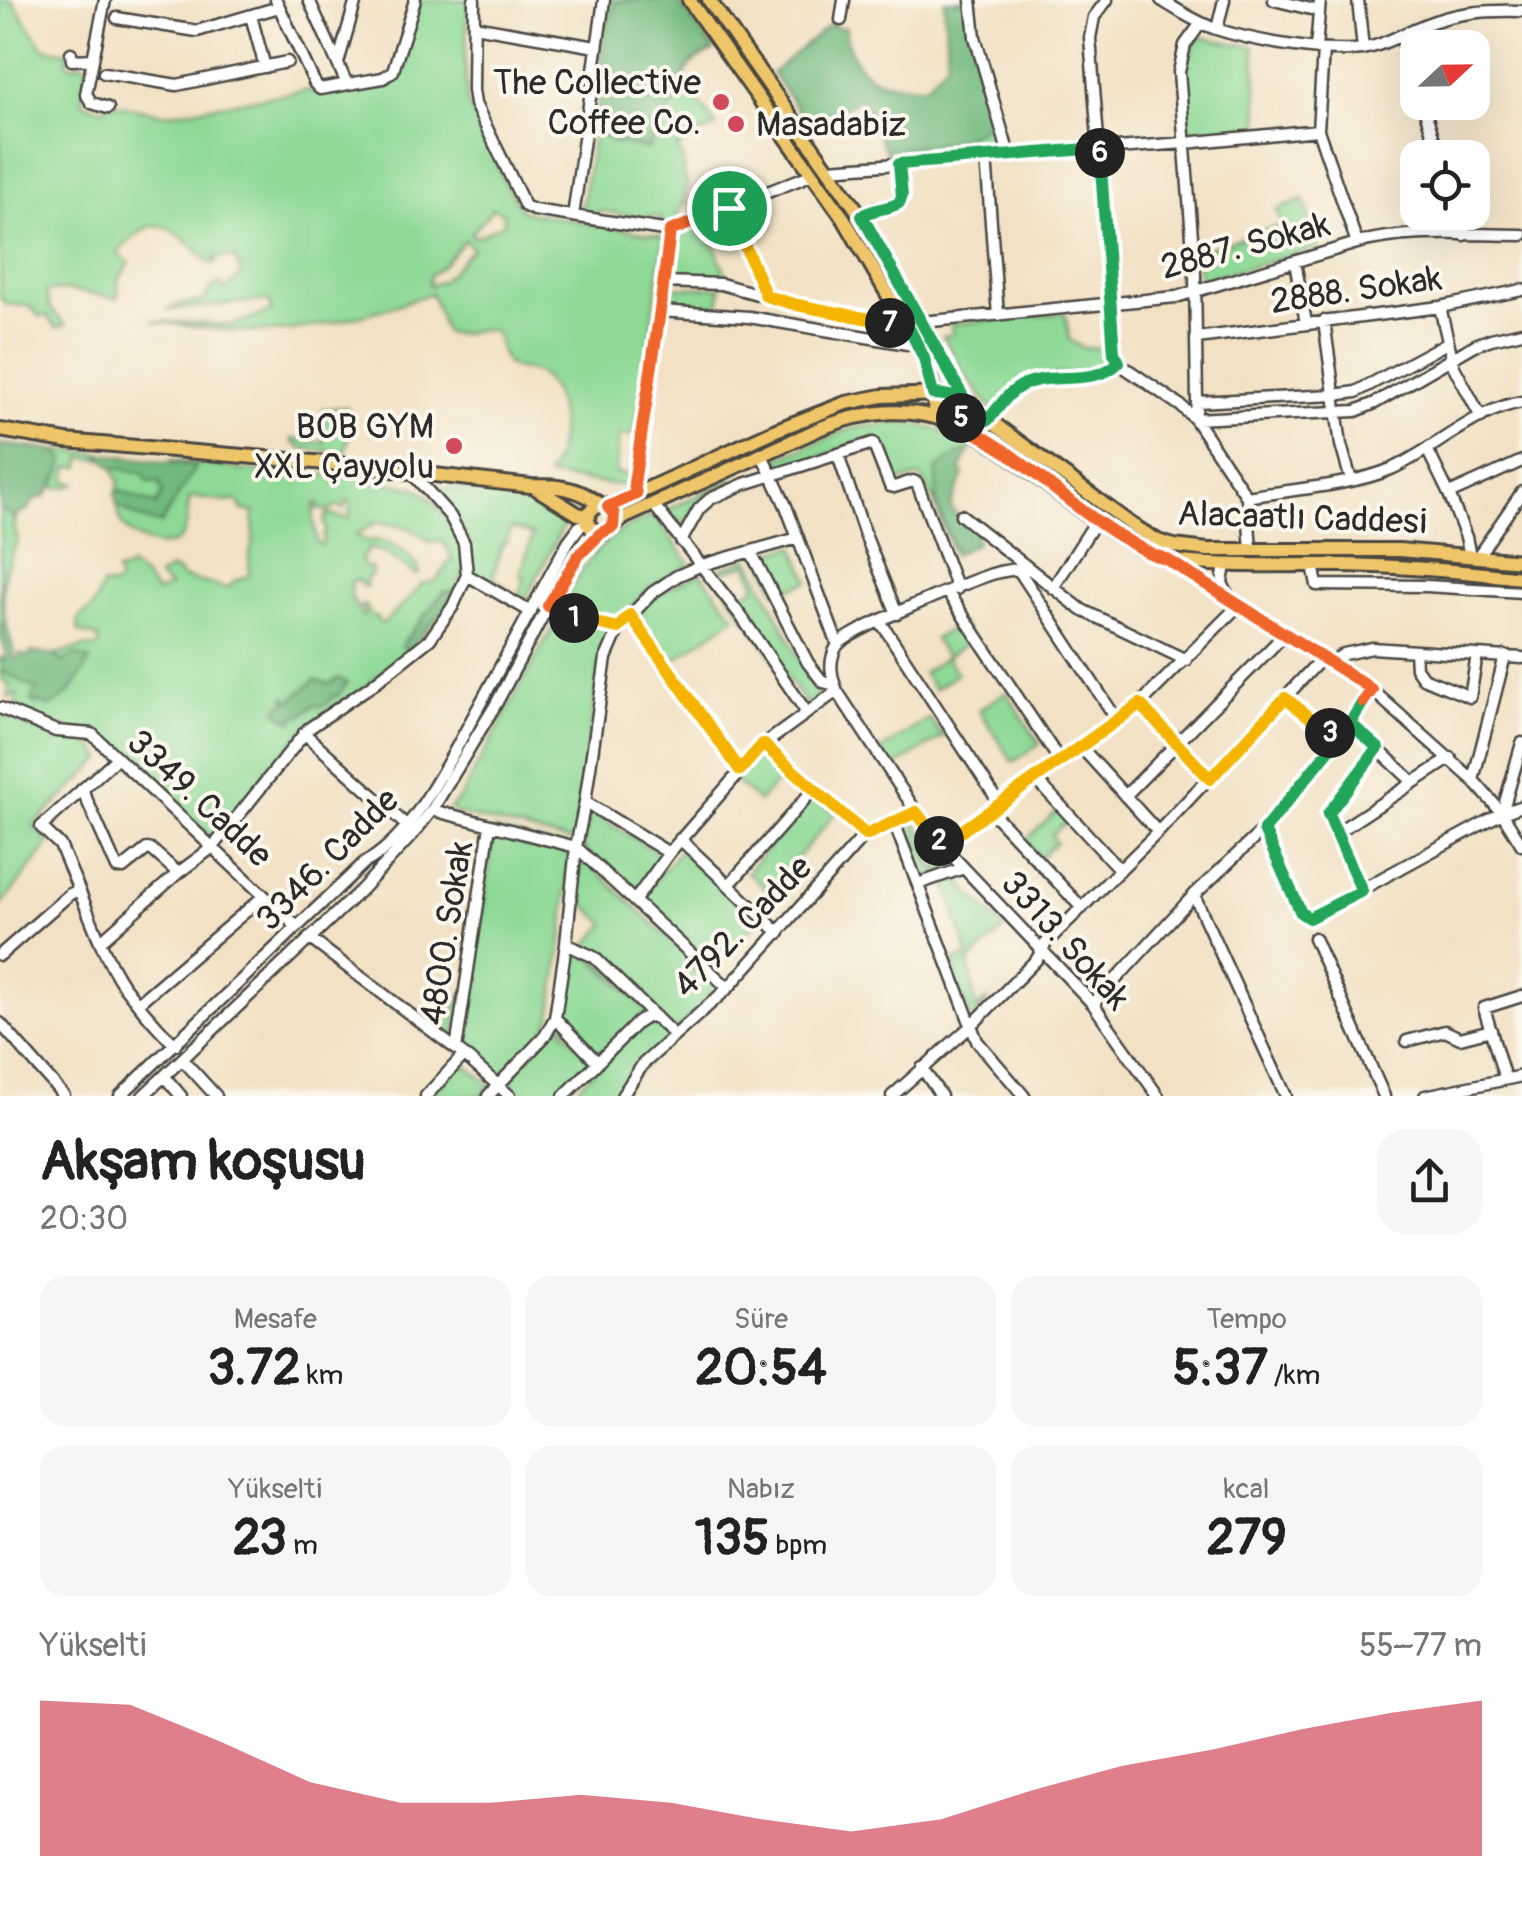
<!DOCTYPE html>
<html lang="tr">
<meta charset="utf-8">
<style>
body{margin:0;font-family:Pangolin,sans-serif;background:#f6f6f6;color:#222;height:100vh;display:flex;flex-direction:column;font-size:38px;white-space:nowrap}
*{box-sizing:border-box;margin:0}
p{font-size:32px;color:#767676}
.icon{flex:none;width:55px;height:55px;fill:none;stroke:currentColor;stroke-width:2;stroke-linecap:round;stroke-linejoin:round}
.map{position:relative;height:1096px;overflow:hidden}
.panel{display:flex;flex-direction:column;background:#fff;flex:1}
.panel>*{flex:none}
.needle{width:65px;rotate:68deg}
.tools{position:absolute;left:1400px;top:30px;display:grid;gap:20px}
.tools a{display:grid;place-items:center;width:90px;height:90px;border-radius:20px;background:#fff;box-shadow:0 10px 40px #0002;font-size:50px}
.pin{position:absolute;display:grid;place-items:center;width:85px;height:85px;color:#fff;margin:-42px;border:5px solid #fff;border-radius:50%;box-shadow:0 2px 10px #0007}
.km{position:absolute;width:50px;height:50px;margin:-25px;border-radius:50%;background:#222;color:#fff;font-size:28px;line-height:50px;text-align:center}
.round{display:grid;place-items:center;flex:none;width:105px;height:105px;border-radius:30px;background:#f6f6f6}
.headline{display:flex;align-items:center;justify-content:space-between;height:170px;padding:0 40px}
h1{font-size:55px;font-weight:700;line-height:75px}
.metrics{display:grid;grid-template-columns:repeat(3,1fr);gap:15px;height:170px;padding:10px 40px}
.metrics div{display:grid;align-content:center;border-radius:25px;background:#f6f6f6;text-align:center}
.metrics b{font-size:50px;font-weight:700}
.metrics small{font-size:28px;font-weight:400}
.metrics p{font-size:28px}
.chart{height:280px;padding:20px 40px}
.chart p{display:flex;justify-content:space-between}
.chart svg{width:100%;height:180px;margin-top:10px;fill:#d1495b;opacity:.7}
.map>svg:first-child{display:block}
</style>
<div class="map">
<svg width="1522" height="1096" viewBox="0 0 1522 1096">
<rect width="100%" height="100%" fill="#fbf7ec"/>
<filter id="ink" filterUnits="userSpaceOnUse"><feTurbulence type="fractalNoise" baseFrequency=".01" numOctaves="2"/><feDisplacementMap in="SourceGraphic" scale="20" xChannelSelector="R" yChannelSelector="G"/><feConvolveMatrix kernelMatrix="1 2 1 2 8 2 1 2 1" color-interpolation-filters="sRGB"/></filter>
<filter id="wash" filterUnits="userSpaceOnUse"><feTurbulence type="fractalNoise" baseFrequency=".0048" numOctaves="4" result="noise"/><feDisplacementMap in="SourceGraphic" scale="40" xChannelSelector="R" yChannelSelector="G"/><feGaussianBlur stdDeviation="2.25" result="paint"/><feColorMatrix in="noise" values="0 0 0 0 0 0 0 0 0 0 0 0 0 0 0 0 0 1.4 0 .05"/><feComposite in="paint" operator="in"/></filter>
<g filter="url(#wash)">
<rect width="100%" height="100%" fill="#f2e1c4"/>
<path fill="#8ed996" stroke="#5c8260" stroke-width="2.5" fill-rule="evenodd" d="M0 0H12L43 48 68 52 67 62 72 66 80 63 88 67 82 99 86 104 102 109 109 103 165 114 308 90 317 94 385 82 397 74 418 0H469L465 59 467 101 507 187 522 211 661 236 664 239 643 385 633 436 619 435 616 473 630 476 629 485 606 484 547 476C565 448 567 398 540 375 530 367 513 373 505 361 500 354 498 340 495 332 479 324 461 339 445 332L431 293C385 310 338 324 289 330 244 336 196 326 151 321L232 325 272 311 269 300 167 310 178 305 204 300 210 290 219 283 225 290 240 277V268L233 257H214L217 262 210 264C197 251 169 218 149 227 137 232 127 244 117 253L130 263 118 280V298L68 290 46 291 50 308 66 325 56 328 47 315 40 317 29 306 6 304 0 298ZM492 208 503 213 504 223 479 236H474L471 233C478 224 488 217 492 208ZM465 240 472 249 442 281 429 286V276L440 268Z
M607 0H677L714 50C692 59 681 73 679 97H696L716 126 678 147 684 164 683 179 687 180C688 188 683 193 685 202L677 215 686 218 672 224 662 225 661 217 647 216 646 218 602 211 592 215H579L580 207H582L601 81 599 77Z
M1199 37 1254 47 1260 132 1189 138 1181 69Z
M994 111 1002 137 1001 149 890 159 885 150 956 141Z
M1304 200 1319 248 1199 281 1197 252 1282 225 1277 210Z
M706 224 729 282 669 278 667 273 672 240 676 236Z
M721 287 719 308C696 310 669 318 667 288Z
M1065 313 1070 340 1084 348 1109 347 1111 361 1108 365 1095 371 1031 377 992 410 962 371 943 336 952 334 951 324Z
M347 407 351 429 345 453 300 448 292 441V439L324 442 322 409Z
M894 423C922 424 948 431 974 443L970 450 955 455 937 469 936 504 956 553 953 555 933 499 922 478 918 477 891 484 876 438 788 467H782L778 458 853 428Z
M52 450 97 453 102 459 82 458 81 467H69L66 481 76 483 68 487H55L64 458Z
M172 460 252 471 351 476 416 488C440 502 468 539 464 569 462 577 458 584 454 591L444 592 402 644 406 652 368 685 304 730 214 840 100 736 55 727 27 715 15 703 17 694 7 698 10 683 4 682 0 676V672C14 674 24 684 37 690L39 701 50 707 72 690 63 662 55 655 83 647 95 648 99 646V638L79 632C76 609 83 620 93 607 97 602 100 591 102 585L110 587 117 584 119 580 116 572 126 570 130 567C142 573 148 581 156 593L169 587 158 577 168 570H175L184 578 225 588 231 586 234 581 250 575 249 556 253 543 254 512 242 510 238 502 234 500 228 502 190 497C187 508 189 525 182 536 170 554 136 542 125 528 119 522 119 514 117 506L142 519 195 467 174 463ZM346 501 351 502 349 519 327 514 324 521 326 531 323 536 324 542 321 545 317 543 313 518 315 504H318V509L330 511 337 506 344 509ZM377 522 407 527 433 543 440 540 447 547 453 562 448 561C440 577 441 582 421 584 410 601 396 610 383 624L378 621V618L371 616 365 605 361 606 365 615 362 617 351 597V582L357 580 362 586H367L365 582 372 574 371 568 364 567 361 560 369 548 387 554 416 575 419 574V568C407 552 388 536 367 541L356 535Z
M113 467 144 473 153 483 161 481 160 487 163 491 157 505 118 490 119 482Z
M732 479 734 483C724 488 711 491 703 498 692 508 689 523 675 529L662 512Z
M438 487 510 493 511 496 544 500 560 509 564 525 523 604C511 597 485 586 476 576 469 568 472 555 469 546 463 524 448 510 436 492ZM511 528 533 535 520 575 525 578 517 598 493 577 503 542 506 543Z
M0 510 11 514 18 541C1 575 0 586 6 624L0 627Z
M654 515 690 564 653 585 622 616 610 621 575 614 561 606C587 558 602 535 654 515Z
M794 546 809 581 778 594 759 555Z
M749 558 798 656 820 686 821 692 807 706 713 571ZM748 564 756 587 737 597 719 573Z
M701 573 735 617 668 664 664 658 665 654 641 616 640 610C659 592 677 583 701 573Z
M559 615 606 629 609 638 600 665 574 842 459 814 450 809 460 798Z
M961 623 972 640 946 657 957 674 934 689 923 673 946 657 934 639Z
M1006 692 1040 744 1013 762 979 710Z
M0 714C15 720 31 728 46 733 76 741 82 726 102 759L33 826 50 843 0 907Z
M930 718 940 734 945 731 947 734 893 768 881 750Z
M765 752 786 771 759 802 734 780 761 753Z
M813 796 835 814 769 891 747 872Z
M1058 810 1068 821 1051 835 1056 842 1040 858 1025 841Z
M590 811 663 856 635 896 583 848Z
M494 830 563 847 569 851V858L564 927 551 1018 544 1031 502 1076 463 1045Z
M919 842C924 853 930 870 941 873L920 879 906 847Z
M682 848 760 919 714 968 640 898Z
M582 857 723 989 674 1032 585 948 606 924 577 897Z
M954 874H961L957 879 1004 929 969 962 976 1009H979L982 1002 988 1000 975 1018 970 1017 951 962 969 956 945 881Z
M571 949 591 958 651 1014 598 1057 559 1020 565 994Z
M461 994 454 1040 433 1022Z
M655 1020 671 1036 618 1096H570L641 1022Z
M557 1023 594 1062 560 1096H522L507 1081Z
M465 1065 489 1083V1086L481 1096H430L460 1066Z"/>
<path fill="#72b97f" stroke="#4e7255" stroke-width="2.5" d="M617 0H677L714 50 693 61 685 72 680 84 678 97 648 149 614 143 594 129 601 81 599 77 604 29Z
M967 0 968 28 994 111 980 130 956 141 885 150 861 98 809 126 772 73 834 21V27L846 28C845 47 858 72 877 80 890 85 910 84 924 87L947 62 944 1Z
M0 444 52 450 64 458C63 475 52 485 45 497L36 498 28 509 16 516 15 523 11 514 0 510Z
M970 450 960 470 964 474 951 505 953 511 979 534 975 536 977 543 956 553 936 504 937 469 955 455Z
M97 453 196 466 161 524 142 519 117 506 115 494 118 490 156 505 163 491 160 488V481L148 482 143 473 113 467Z
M454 591 447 607 406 652 402 645 444 592Z
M3 624H6L14 652 13 659 18 658 20 654 28 657 31 652 55 655 63 662 75 654 90 660C79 679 70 697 50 707L39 701 37 705 31 701 37 690C24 684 14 674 0 672V657L4 659 7 656 0 633Z
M339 678 347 683 338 696H333L329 702 320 707 316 704 301 716 296 715 293 722 288 718H284L277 709 286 701V697L290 701 315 680 330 684Z
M913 820 954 869 941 873 936 872 935 869 938 865 934 860 930 864 919 843 906 847 900 830V824Z"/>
</g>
<g filter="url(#ink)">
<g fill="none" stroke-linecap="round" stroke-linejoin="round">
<defs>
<path id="minor" d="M105 0 86 94 92 103 108 108
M276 0 315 84 320 89 383 78 393 71 415 0
M309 0 347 84
M474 0 473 90 475 104 525 206 534 210 670 231 813 174
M971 0 975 37 1009 155
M1107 0 1094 17 1090 38 1115 353 1124 367 1181 406 1195 419 1247 497 1251 549
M1161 0C1179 11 1196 22 1216 29 1249 40 1334 56 1367 48 1387 44 1405 32 1424 25 1456 12 1488 10 1522 11
M1274 0 1319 11
M1358 0 1363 49
M251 16 265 67
M117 18 197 31 279 7
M841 20 844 0
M1201 23 1185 45 1179 72 1195 275 1197 402 1195 419 1356 411 1375 403 1475 345 1491 339 1522 332
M474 26 596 47
M1217 29 1224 0
M1401 35 1418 88
M1316 49 1320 0
M1323 50 1318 130 1357 243
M71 53 72 60 93 59
M338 63 356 0
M104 73 177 85 287 62
M1422 102 1440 158
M986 157 998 315
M829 169 1185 143 1318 130
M729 208 765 296
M1457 212 1464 235
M573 216 604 0
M861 216 872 210 899 203 902 196 899 164
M1295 262 1306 323
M664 282 721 284 797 305 908 326
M1440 307 1454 367 1481 417
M660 311 749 317 919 346
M1324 321 1341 445 1351 480
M922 322 1176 297 1357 243C1410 229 1467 235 1522 235
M1197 338 1440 307 1522 290
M1197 402 1334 395 1356 392 1447 343
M989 420C998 409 1007 393 1021 386 1050 370 1095 388 1119 362
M1427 449 1449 494 1522 461
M761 453 786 506 838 645
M838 455 864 532 897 614
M636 493 634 483 670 231
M1449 494 1466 537 1470 556
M1247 497C1289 490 1354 485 1391 469 1434 450 1476 409 1522 402
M653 504 741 616 807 713
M961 515 1082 610 1186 660
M681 541 699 509 710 499 744 484 873 443 890 486 894 487 913 481 917 483 957 589
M751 552 808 663 823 682 835 685
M1478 556 1522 492
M1171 562 1372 690 1473 780 1502 813 1522 845
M1225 565 1222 583 1230 599
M1313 565 1317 585 1426 586 1522 592
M1018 569 1117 720
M1030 569C1017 569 1004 570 992 574 968 582 846 631 837 646 828 661 831 676 837 691L917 813 942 845 1093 1004 1158 1096
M467 575 531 612
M1053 588 1096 521
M948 593 1060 761
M548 606 587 622 619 628
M630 615 739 770
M880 621 1000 804
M1415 651 1416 668 1423 678 1470 697 1477 655
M1330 663 1344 654 1372 648 1522 658
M1285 698 1338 739
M1140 704 1210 779
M0 708 56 731 92 734 297 927
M1350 723 1413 782
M304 733 407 826
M763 745 866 835
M1080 746 1158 832
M1036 779 1120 870
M1473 780 1505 656
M82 789 117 868H123L147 849 152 850 178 873
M1125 796 1285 634
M585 802 669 853
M432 810 576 847 728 988
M991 811 1082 908
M1502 813 1522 743
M894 822 977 1041 1024 1096
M1264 829 1301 913 1309 918 1502 813 1522 806
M1336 833 1451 758
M680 839 779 933
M942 845 1140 704 1239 605
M918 884 964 868
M729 885 813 790
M79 890 60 845 41 827 117 758
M1362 891 1328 814 1378 747
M1194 895 1286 1096
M635 900 669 853 763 745 837 691
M309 938 464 1055 510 1096
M1314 938 1384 1096
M101 941 178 873 213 847 308 729 372 685 430 639 453 606 467 575 464 543 450 516 411 472
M566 944 594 957 674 1035
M0 955 70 894 79 890C92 921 104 957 123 985 139 1006 157 1027 175 1045
M138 1003 264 896
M1093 1004 1194 895 1264 829 1338 739 1372 690
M555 1018 597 1062
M0 1023 64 1096
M1407 1041 1445 1031 1460 1038 1491 1030
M456 1049 490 825
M183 1060 216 1096
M922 1068 941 1096
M165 1077 181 1096
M1505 1079 1484 1008 1522 996
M120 1096 364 863C403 843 432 791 453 754L568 542 579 527 587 523
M143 1096 361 890 414 833 432 810 496 704 548 606 578 556 601 533
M426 1096 464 1055
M488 1096 545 1036 555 1018 566 944 576 847 585 802 606 658 619 628 652 593 677 576 702 565 798 538
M564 1096 637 1023 646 1017H656
M622 1096 643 1064 728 988 860 840 875 830 917 813
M892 1096 971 1026 1037 959 1046 943 1158 832 1322 658
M1425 1096 1522 1076"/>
<path id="major" d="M689 0 844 219 924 357 931 380 936 416
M709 0 861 216 966 402
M0 430 66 441 338 464 531 486C549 486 566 486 583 494 592 498 597 504 606 506
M537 489 578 514 587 516
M599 505 590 511 587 523 595 532 604 533 625 517 821 428C959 375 1008 467 1111 531 1126 540 1141 550 1157 556 1174 563 1193 563 1210 564 1253 566 1297 565 1340 565 1401 566 1461 571 1522 578
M608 507 776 430 846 403 882 396 943 394 971 404 989 420 1132 525 1158 541 1174 546 1208 550H1399L1522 561"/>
</defs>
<use href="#minor" stroke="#494642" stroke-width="15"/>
<use href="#major" stroke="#494642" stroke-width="18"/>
<use href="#minor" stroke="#fff" stroke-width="10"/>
<use href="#major" stroke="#eec569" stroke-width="12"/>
</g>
</g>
<g fill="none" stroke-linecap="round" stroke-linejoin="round" filter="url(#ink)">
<defs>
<path id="split-1" d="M574 618 548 606 578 556 601 533 613 527 614 514 608 507 636 494 634 483 660 311 670 231 729 208"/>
<path id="split-2" d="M574 618 618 628 630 615 740 770 763 744 866 835 916 812 939 841"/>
<path id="split-3" d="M939 841 942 845 1140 704 1210 779 1285 698 1330 733"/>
<path id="split-4" d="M1330 733 1338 739 1264 830 1301 913 1309 918 1362 891 1328 814 1378 748 1350 723 1363 702"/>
<path id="split-5" d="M961 418 957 423C1016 450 1062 501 1118 535 1133 544 1148 554 1166 559L1361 682 1372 690 1363 702"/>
<path id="split-6" d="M961 418 966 402 862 216C874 208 887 210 899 203L902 196 899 164 1100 148V153"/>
<path id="split-7" d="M890 323 908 326 924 358 933 394C957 394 972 405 988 420 998 409 1007 393 1021 386 1050 370 1094 388 1119 362L1114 353 1100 153"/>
<path id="split-8" d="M729 208 766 296 797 305 890 323"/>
</defs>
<use href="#split-1" stroke="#fff" stroke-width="20"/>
<use href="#split-2" stroke="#fff" stroke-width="20"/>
<use href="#split-3" stroke="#fff" stroke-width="20"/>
<use href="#split-4" stroke="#fff" stroke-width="20"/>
<use href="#split-5" stroke="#fff" stroke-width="20"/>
<use href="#split-6" stroke="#fff" stroke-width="20"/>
<use href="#split-7" stroke="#fff" stroke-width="20"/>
<use href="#split-8" stroke="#fff" stroke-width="20"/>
<use href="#split-1" stroke="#f0652b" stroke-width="12"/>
<use href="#split-2" stroke="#f5b400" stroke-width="12"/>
<use href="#split-3" stroke="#f5b400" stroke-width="12"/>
<use href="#split-4" stroke="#22a559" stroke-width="12"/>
<use href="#split-5" stroke="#f0652b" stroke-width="12"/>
<use href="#split-6" stroke="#22a559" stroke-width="12"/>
<use href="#split-7" stroke="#22a559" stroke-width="12"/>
<use href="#split-8" stroke="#f5b400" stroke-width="12"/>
</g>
<g fill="#d1495b" stroke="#fbf7ec" stroke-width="4">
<circle cx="721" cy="102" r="10"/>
<circle cx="736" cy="124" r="10"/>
<circle cx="454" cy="446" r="10"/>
</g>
<g text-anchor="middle" stroke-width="8" stroke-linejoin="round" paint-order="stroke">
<g font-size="35" fill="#2b2b2b" stroke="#fbf7ec" text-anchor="end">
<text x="701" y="94">The Collective<tspan x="701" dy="40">Coffee Co.</tspan></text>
<text x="756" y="136" text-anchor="start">Masadabiz</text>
<text x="434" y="438">BOB GYM<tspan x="434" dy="40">XXL Çayyolu</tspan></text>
</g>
<g font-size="35" fill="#2b2b2b" stroke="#fbf7ec">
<text transform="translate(1245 245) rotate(-15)" y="12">2887. Sokak</text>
<text transform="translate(1356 289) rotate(-8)" y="12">2888. Sokak</text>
<text transform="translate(1302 517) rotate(2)" y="12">Alacaatlı Caddesi</text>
<text transform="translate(200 798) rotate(43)" y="12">3349. Cadde</text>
<text transform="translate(327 859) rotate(-45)" y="12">3346. Cadde</text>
<text transform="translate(742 926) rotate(-46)" y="12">4792. Cadde</text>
<text transform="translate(446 933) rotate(-81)" y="12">4800. Sokak</text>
<text transform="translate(1066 940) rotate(48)" y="12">3313. Sokak</text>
</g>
</g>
</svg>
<div class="tools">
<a><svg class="needle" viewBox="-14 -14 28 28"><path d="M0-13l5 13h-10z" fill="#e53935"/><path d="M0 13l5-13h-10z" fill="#767676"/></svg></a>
<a><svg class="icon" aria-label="locate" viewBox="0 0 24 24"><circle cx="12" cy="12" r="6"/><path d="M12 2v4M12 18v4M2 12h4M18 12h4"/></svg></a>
</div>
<div class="pin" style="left:729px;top:208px;background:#1e9e55"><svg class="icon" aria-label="arrive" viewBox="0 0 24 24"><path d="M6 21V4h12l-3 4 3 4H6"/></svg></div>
<b class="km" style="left:574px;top:618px">1</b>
<b class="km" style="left:939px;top:841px">2</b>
<b class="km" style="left:1330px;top:733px">3</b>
<b class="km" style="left:961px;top:418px">5</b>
<b class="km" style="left:1100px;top:153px">6</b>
<b class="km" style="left:890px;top:323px">7</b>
</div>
<section class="panel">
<div class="headline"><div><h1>Akşam koşusu</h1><p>20:30</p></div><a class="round"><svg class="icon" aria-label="share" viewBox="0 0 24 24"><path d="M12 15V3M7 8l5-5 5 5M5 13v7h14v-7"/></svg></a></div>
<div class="metrics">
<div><p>Mesafe</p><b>3.72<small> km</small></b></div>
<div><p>Süre</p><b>20:54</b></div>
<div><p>Tempo</p><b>5:37<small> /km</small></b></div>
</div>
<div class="metrics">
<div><p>Yükselti</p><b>23<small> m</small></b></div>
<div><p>Nabız</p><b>135<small> bpm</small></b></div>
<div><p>kcal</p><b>279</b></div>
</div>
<div class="chart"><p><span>Yükselti</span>55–77 m</p>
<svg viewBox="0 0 160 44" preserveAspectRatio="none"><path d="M0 44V6L10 7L20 16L30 26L40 31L50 31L60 29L70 31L80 35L90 38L100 35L110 28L120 22L130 18L140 13L150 9L160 6V44z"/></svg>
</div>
</section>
